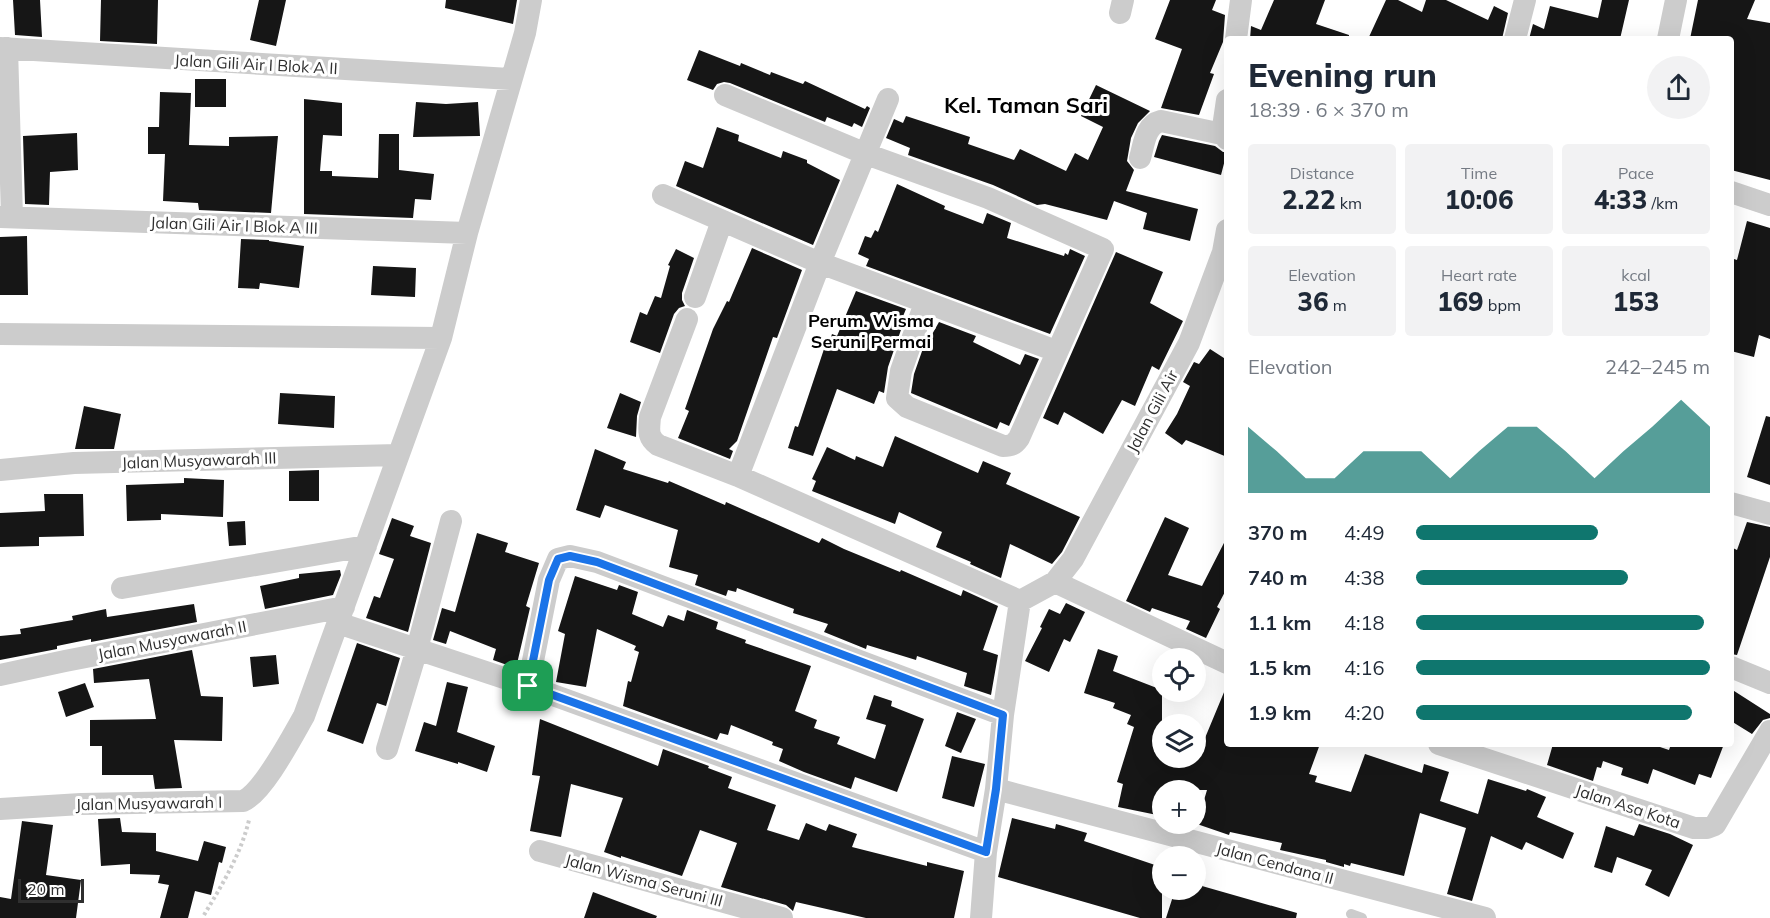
<!DOCTYPE html>
<meta charset="utf-8">
<style>
body{margin:0;font-family:Mulish,sans-serif;background:#f2f2f3;color:#1f2937;height:100vh;display:flex;flex-direction:column;font-size:22px;white-space:nowrap}
*{box-sizing:border-box;margin:0}
p{font-size:20px;color:#747a83}
.icon{flex:none;width:33px;height:33px;fill:none;stroke:currentColor;stroke-width:2;stroke-linecap:round;stroke-linejoin:round}
.map{position:relative;flex:1;overflow:hidden}
.panel{position:absolute;left:1224px;top:36px;width:510px;height:711px;display:flex;flex-direction:column;background:#fff;border-radius:6px;box-shadow:0 6px 24px #0002}
.panel>*{flex:none}
.fabs{position:absolute;left:1152px;top:648px;display:grid;gap:12px}
.fabs a{display:grid;place-items:center;width:54px;height:54px;border-radius:50%;background:#fff;box-shadow:0 6px 24px #0002;font-size:30px}
.scale{position:absolute;left:18px;bottom:15px;width:66px;box-sizing:border-box;padding-left:6px;border:3px solid #2f2f2f;border-top:0;font-size:16px;line-height:21px;white-space:nowrap;color:#2f2f2f;-webkit-text-stroke:4px #fff;paint-order:stroke}
.pin{position:absolute;display:grid;place-items:center;width:51px;height:51px;color:#fff;margin:-26px;border-radius:12px;box-shadow:0 3px 9px #0006}
.round{display:grid;place-items:center;flex:none;width:63px;height:63px;border-radius:32px;background:#f2f2f3}
.headline{display:flex;align-items:center;justify-content:space-between;height:102px;padding:0 24px}
h1{font-size:33px;font-weight:800;line-height:45px}
.figures{display:grid;grid-template-columns:repeat(3,1fr);gap:9px;height:102px;padding:6px 24px}
.figures div{display:grid;align-content:center;border-radius:6px;background:#f2f2f3;text-align:center}
.figures b{font-size:26px;font-weight:800}
.figures small{font-size:16px;font-weight:400}
.figures p{font-size:16px}
.chart{height:168px;padding:12px 24px}
.chart p{display:flex;justify-content:space-between}
.chart svg{width:100%;height:108px;margin-top:6px;fill:#0f766e;opacity:.7}
ul{padding:0 24px;list-style:none;font-size:20px}
li{display:grid;grid-template-columns:96px 72px 1fr;align-items:center;height:45px}
li i{height:15px;border-radius:8px;background:#0f766e}
.map>svg:first-child{display:block}
</style>
<div class="map">
<svg width="1770" height="918" viewBox="0 0 1770 918">
<rect width="100%" height="100%" fill="#fff"/>
<path fill="#161616" d="M13 0H40L42 37 15 35Z
M101 0H158L157 44 100 41Z
M259 0H286L276 46 250 40Z
M446 0H517L513 24 445 8Z
M1170 0H1216L1212 10 1225 15 1223 42 1210 73 1214 74 1199 115 1161 108 1182 49 1155 39Z
M1274 0H1325L1316 24 1349 35V39H1250L1251 26 1261 30Z
M1386 0H1398L1422 12 1426 0H1446L1488 20 1494 6 1508 13 1502 39H1368Z
M1602 0H1629L1620 39H1529L1533 24 1544 29 1550 6 1598 18Z
M1698 0H1755L1747 19 1770 23V180L1731 170V39H1690Z
M699 50 740 66 741 63 770 75 771 72 803 84 805 81 865 109 867 106 870 108 862 127 854 123 852 127 827 117 825 122 730 83 724 82 717 84 713 90 687 80Z
M195 79H226V107H195Z
M1096 85 1150 111 1138 123 1131 138 1127 161 1134 170 1126 191 1198 209 1190 241 1143 229 1147 213 1114 201 1107 220 1045 204 1037 205 993 185 908 155 910 148 886 138 894 119 903 123 906 116 970 137 968 144 1014 160 1020 149 1066 171 1075 153 1088 160 1103 127 1081 116Z
M160 92 191 93 189 145 229 146V137L278 136 271 213 199 210 198 203 163 201 165 154H148V127H159Z
M304 99 342 103V136L323 135 320 171H332V176L378 178 379 134H399V170L434 174 431 200 415 199 413 218 304 214Z
M416 102 446 104 478 102 480 136 413 137Z
M717 127 739 135 738 141 781 158 783 151 807 160V163L840 180 813 245 676 186 685 161 703 168Z
M77 133 78 170 50 172 49 205 25 204 23 136Z
M1162 135 1215 146 1223 152H1227L1221 175 1154 157 1159 141Z
M897 184 945 206 944 209 983 224 987 213 1011 223 1007 238 1064 256 1065 253 1068 255 1070 249 1085 256 1050 334 866 266 869 259 858 254 865 236 871 238 875 230 878 232Z
M1747 221 1770 228V339L1759 335 1754 357 1731 351V258L1737 260Z
M27 236 28 295H0V237Z
M241 239 269 240V241L304 246 299 288 260 283 259 289 238 288Z
M752 248 802 270 777 338 773 337 737 441 729 449 733 451 730 459 678 438 689 411 685 409 713 329 727 301 729 302Z
M676 249 694 258 682 293V300L685 306 679 308 674 314 660 353 630 342 640 312 647 315 655 296 661 298 670 266 668 265Z
M1116 252 1163 272 1150 303 1183 321 1159 370 1152 366 1135 406 1122 400 1103 434 1064 412 1058 425 1043 418Z
M373 266 416 268 415 297 371 295Z
M856 291 906 309 899 326 902 327 888 367 884 393 879 391 874 404 837 389 813 456 788 448 795 426 798 427 826 343H829L832 334 837 336Z
M939 322 976 336 973 342 1020 365 1025 354 1039 359 1009 426 1000 422 997 429 911 393 914 374 927 337 930 338Z
M1210 349 1227 360V457L1186 440 1182 445 1165 433 1177 414 1190 386 1183 382 1194 362 1199 364Z
M280 393 335 396 334 428 278 424Z
M620 393 641 402 637 416 636 437 607 428Z
M84 406 121 414 114 449H75Z
M1766 416 1770 417V485L1747 477Z
M895 436 978 473 983 461 1011 473 1006 484 1080 517 1062 552 1052 564 1010 544 1001 578 970 564 971 562 936 547 942 532 899 512 895 524 812 491 816 481 812 479 827 447 855 460 856 456 883 467Z
M595 449 626 462 623 469 668 483 669 481 725 505 726 502 819 543 822 538 844 549 900 572 901 570 961 596 963 590 998 606 983 650 998 655 991 695 964 686 967 673 917 656 916 660 867 645 866 649 824 632 828 624 793 613 794 609 737 588 736 592 728 590 726 596 695 585 698 575 669 567 678 530 605 505 600 518 576 510Z
M319 470V501H289V471Z
M184 478 224 480 223 517 161 514V520L127 521 126 485 184 483Z
M44 494H83L84 536 39 537V546L0 547V513L45 511Z
M1165 517 1189 528 1168 575 1202 586 1227 537V588L1217 607 1220 609 1206 638 1186 629 1190 621 1152 608 1150 612 1126 601Z
M392 518 414 526 410 536 431 543 408 632 366 618 374 596 380 598 394 559 379 554Z
M245 521 246 545 229 546 227 522Z
M1747 522 1770 527V557L1737 655 1731 654V547L1737 550Z
M477 533 508 543 505 552 539 563 526 606 530 608 516 668 493 660 496 649 450 631 446 644 433 640 442 608 455 612Z
M340 570 341 575 333 595 265 609 260 586 299 578V574Z
M575 576 617 590 619 585 638 592 632 614 663 627 668 615 684 621 687 610 718 622 716 629 746 640 745 643 811 666 795 711 817 720 814 728 840 737 837 744 875 759 886 725 866 719 874 695 892 701 891 706 924 719 897 792 855 777 851 789 804 772 779 761 783 749 772 745 773 742 731 725 728 735 720 733 717 740 623 706 628 681 631 682 639 652 634 650 636 646 597 629 586 687 556 682 565 634 558 631Z
M1066 603 1085 612 1070 642 1064 639 1049 672 1025 661 1042 628 1040 627 1049 609 1060 614Z
M194 604 197 622 91 642V639L57 646V649L0 660V636L21 634 20 629 73 620 72 616 106 609 107 617Z
M357 643 400 658 386 706 377 703 363 744 327 731Z
M1098 649 1118 656 1113 671 1162 690V758H1196V748L1200 750 1227 685V744H1320L1309 774 1317 776 1315 782 1351 792 1365 754 1422 773 1424 764 1449 772 1440 801 1478 814 1488 779 1526 791 1527 789 1546 797 1537 817 1574 833 1563 859 1526 842 1522 850 1491 836 1472 901 1447 894 1466 828 1420 813 1404 876 1351 863 1350 866 1344 864V867L1326 862V860L1280 850 1282 843 1230 832 1229 835 1197 824 1207 790H1162V816L1118 807 1123 784 1117 782 1134 727 1127 724 1131 715 1113 708 1115 703 1084 693Z
M192 650 201 696 223 697 222 741 174 740 182 788 155 789 153 775H102V746H90V720L156 719 149 679 94 683 93 669Z
M276 655 279 684 253 687 250 657Z
M447 682 468 687 457 732 495 746 487 772 458 762V764L415 751 424 722 436 726Z
M85 683 94 707 66 717 58 692Z
M1731 689 1770 714V718L1763 720 1752 734 1731 721Z
M957 712 976 719 961 753 945 746Z
M540 719 658 766 663 749 709 766 708 768 732 777 728 788 776 805 767 830 799 840 806 823 826 831 829 824 857 834 852 847 927 866V862L964 871 954 918H866L796 902 793 911 786 905 721 887 737 843 700 830 682 876 621 856V858L604 852 623 798 571 784 561 837 530 831 540 776 532 775Z
M1553 744H1651L1669 750 1671 744H1724L1711 778 1699 774 1695 785 1653 769 1648 784 1621 775 1623 768 1603 761 1601 768 1597 767 1593 781 1547 765Z
M952 756 985 764 974 807 942 798Z
M120 818 122 832 156 833V851L198 861 204 841 226 847 222 863 219 862 211 895 195 891 188 918H160L169 885 158 883 160 875 130 874V864L101 866 98 819Z
M1012 818 1055 829 1056 824 1087 833 1084 841 1158 866 1157 869 1162 870V918H1140L998 877Z
M22 821 53 825 46 875 81 880 76 918H0V897L11 899Z
M1639 824 1670 834 1693 845 1669 897 1645 885 1652 870 1617 857 1612 873 1594 867 1606 826 1634 836Z
M1196 879 1204 881 1202 886 1297 913 1296 918H1166L1175 890H1196Z
M593 892 657 916 656 918H584Z"/>
<g fill="none" stroke-linecap="round" stroke-linejoin="round">
<path stroke="#ccc" stroke-width="4" stroke-dasharray="3 3" stroke-linecap="butt" d="M204 915C222 885 241 854 249 820"/>
<path stroke="#ccc" stroke-width="10" d="M1351 914 1362 918"/>
<path stroke="#ccc" stroke-width="22" d="M1120 13 1123 0
M1236 39 1241 0
M1515 39 1525 0
M1668 39 1676 0
M0 48 511 79
M7 48 12 217
M725 95 866 154 988 198 1103 249 1019 438C1014 445 1011 446 1003 446L907 407 897 398 901 371 925 303
M1227 100 1222 134 1227 139
M1140 158C1144 144 1145 125 1161 121L1222 134
M1731 192 1770 205
M663 195 820 263 1056 351
M0 217 467 233
M695 297 722 221
M687 319 650 417C649 430 647 437 658 445L738 476 1020 601
M0 334 441 338
M0 470 74 463 398 455
M738 476 820 263 888 99
M1731 503 1770 514
M1055 582 1227 663
M122 588 366 546
M338 623 528 686 986 852
M1731 667 1770 683
M0 675 65 661 344 607
M528 686 549 580 558 559 570 556 597 562 1003 715
M1439 744 1694 828H1707L1715 825 1770 731
M387 749 417 649 451 521
M996 789 1485 918
M0 809 81 804 243 801C263 793 293 735 304 716L441 338 467 233 525 33 531 0
M540 851 782 918
M981 918 986 852 996 789 1003 715 1020 601 1055 582 1073 559 1189 343 1223 252 1227 230"/>
</g>
<g fill="none" stroke-linecap="round" stroke-linejoin="round">
<defs>
<path id="route" d="M570 556 597 562 1003 715 996 789 986 852 528 686 549 580 558 559Z"/>
</defs>
<use href="#route" stroke="#fff" stroke-width="12"/>
<use href="#route" stroke="#1a73e8" stroke-width="8"/>
</g>
<g text-anchor="middle" stroke-width="6" stroke-linejoin="round" paint-order="stroke">
<g font-size="16" fill="#2f2f2f" stroke="#fff">
<text transform="translate(256 64) rotate(3)" y="6">Jalan Gili Air I Blok A II</text>
<text transform="translate(234 225) rotate(2)" y="6">Jalan Gili Air I Blok A III</text>
<text transform="translate(1152 411) rotate(-62)" y="6">Jalan Gili Air</text>
<text transform="translate(199 460) rotate(-2)" y="6">Jalan Musyawarah III</text>
<text transform="translate(172 640) rotate(-11)" y="6">Jalan Musyawarah II</text>
<text transform="translate(149 803) rotate(-1)" y="6">Jalan Musyawarah I</text>
<text transform="translate(1628 806) rotate(18)" y="6">Jalan Asa Kota</text>
<text transform="translate(1275 863) rotate(15)" y="6">Jalan Cendana II</text>
<text transform="translate(644 880) rotate(15)" y="6">Jalan Wisma Seruni III</text>
</g>
<g font-size="18" font-weight="bold" fill="#000" stroke="#fff">
<text x="871" y="327">Perum. Wisma<tspan x="871" dy="21">Seruni Permai</tspan></text>
</g>
<g font-size="22" font-weight="bold" fill="#000" stroke="#fff">
<text x="1026" y="113">Kel. Taman Sari</text>
</g>
</g>
</svg>
<div class="fabs">
<a><svg class="icon" aria-label="locate" viewBox="0 0 24 24"><circle cx="12" cy="12" r="6"/><path d="M12 2v4M12 18v4M2 12h4M18 12h4"/></svg></a>
<a><svg class="icon" aria-label="layers" viewBox="0 0 24 24"><path d="M12 4l9 5-9 5-9-5zM3 14l9 5 9-5"/></svg></a>
<a>+</a>
<a>−</a>
</div>
<div class="scale">20 m</div>
<div class="pin" style="left:528px;top:686px;background:#1e9e55"><svg class="icon" aria-label="arrive" viewBox="0 0 24 24"><path d="M6 21V4h12l-3 4 3 4H6"/></svg></div>
<section class="panel">
<div class="headline"><div><h1>Evening run</h1><p>18:39 · 6 × 370 m</p></div><a class="round"><svg class="icon" aria-label="share" viewBox="0 0 24 24"><path d="M12 15V3M7 8l5-5 5 5M5 13v7h14v-7"/></svg></a></div>
<div class="figures">
<div><p>Distance</p><b>2.22<small> km</small></b></div>
<div><p>Time</p><b>10:06</b></div>
<div><p>Pace</p><b>4:33<small> /km</small></b></div>
</div>
<div class="figures">
<div><p>Elevation</p><b>36<small> m</small></b></div>
<div><p>Heart rate</p><b>169<small> bpm</small></b></div>
<div><p>kcal</p><b>153</b></div>
</div>
<div class="chart"><p><span>Elevation</span>242–245 m</p>
<svg viewBox="0 0 160 44" preserveAspectRatio="none"><path d="M0 44V17L10 27L20 38L30 38L40 27L50 27L60 27L70 38L80 27L90 17L100 17L110 27L120 38L130 27L140 17L150 6L160 17V44z"/></svg>
</div>
<ul>
<li><b>370 m</b>4:49<i style="width:62%"></i></li>
<li><b>740 m</b>4:38<i style="width:72%"></i></li>
<li><b>1.1 km</b>4:18<i style="width:98%"></i></li>
<li><b>1.5 km</b>4:16<i style="width:100%"></i></li>
<li><b>1.9 km</b>4:20<i style="width:94%"></i></li>
</ul>
</section>
</div>
